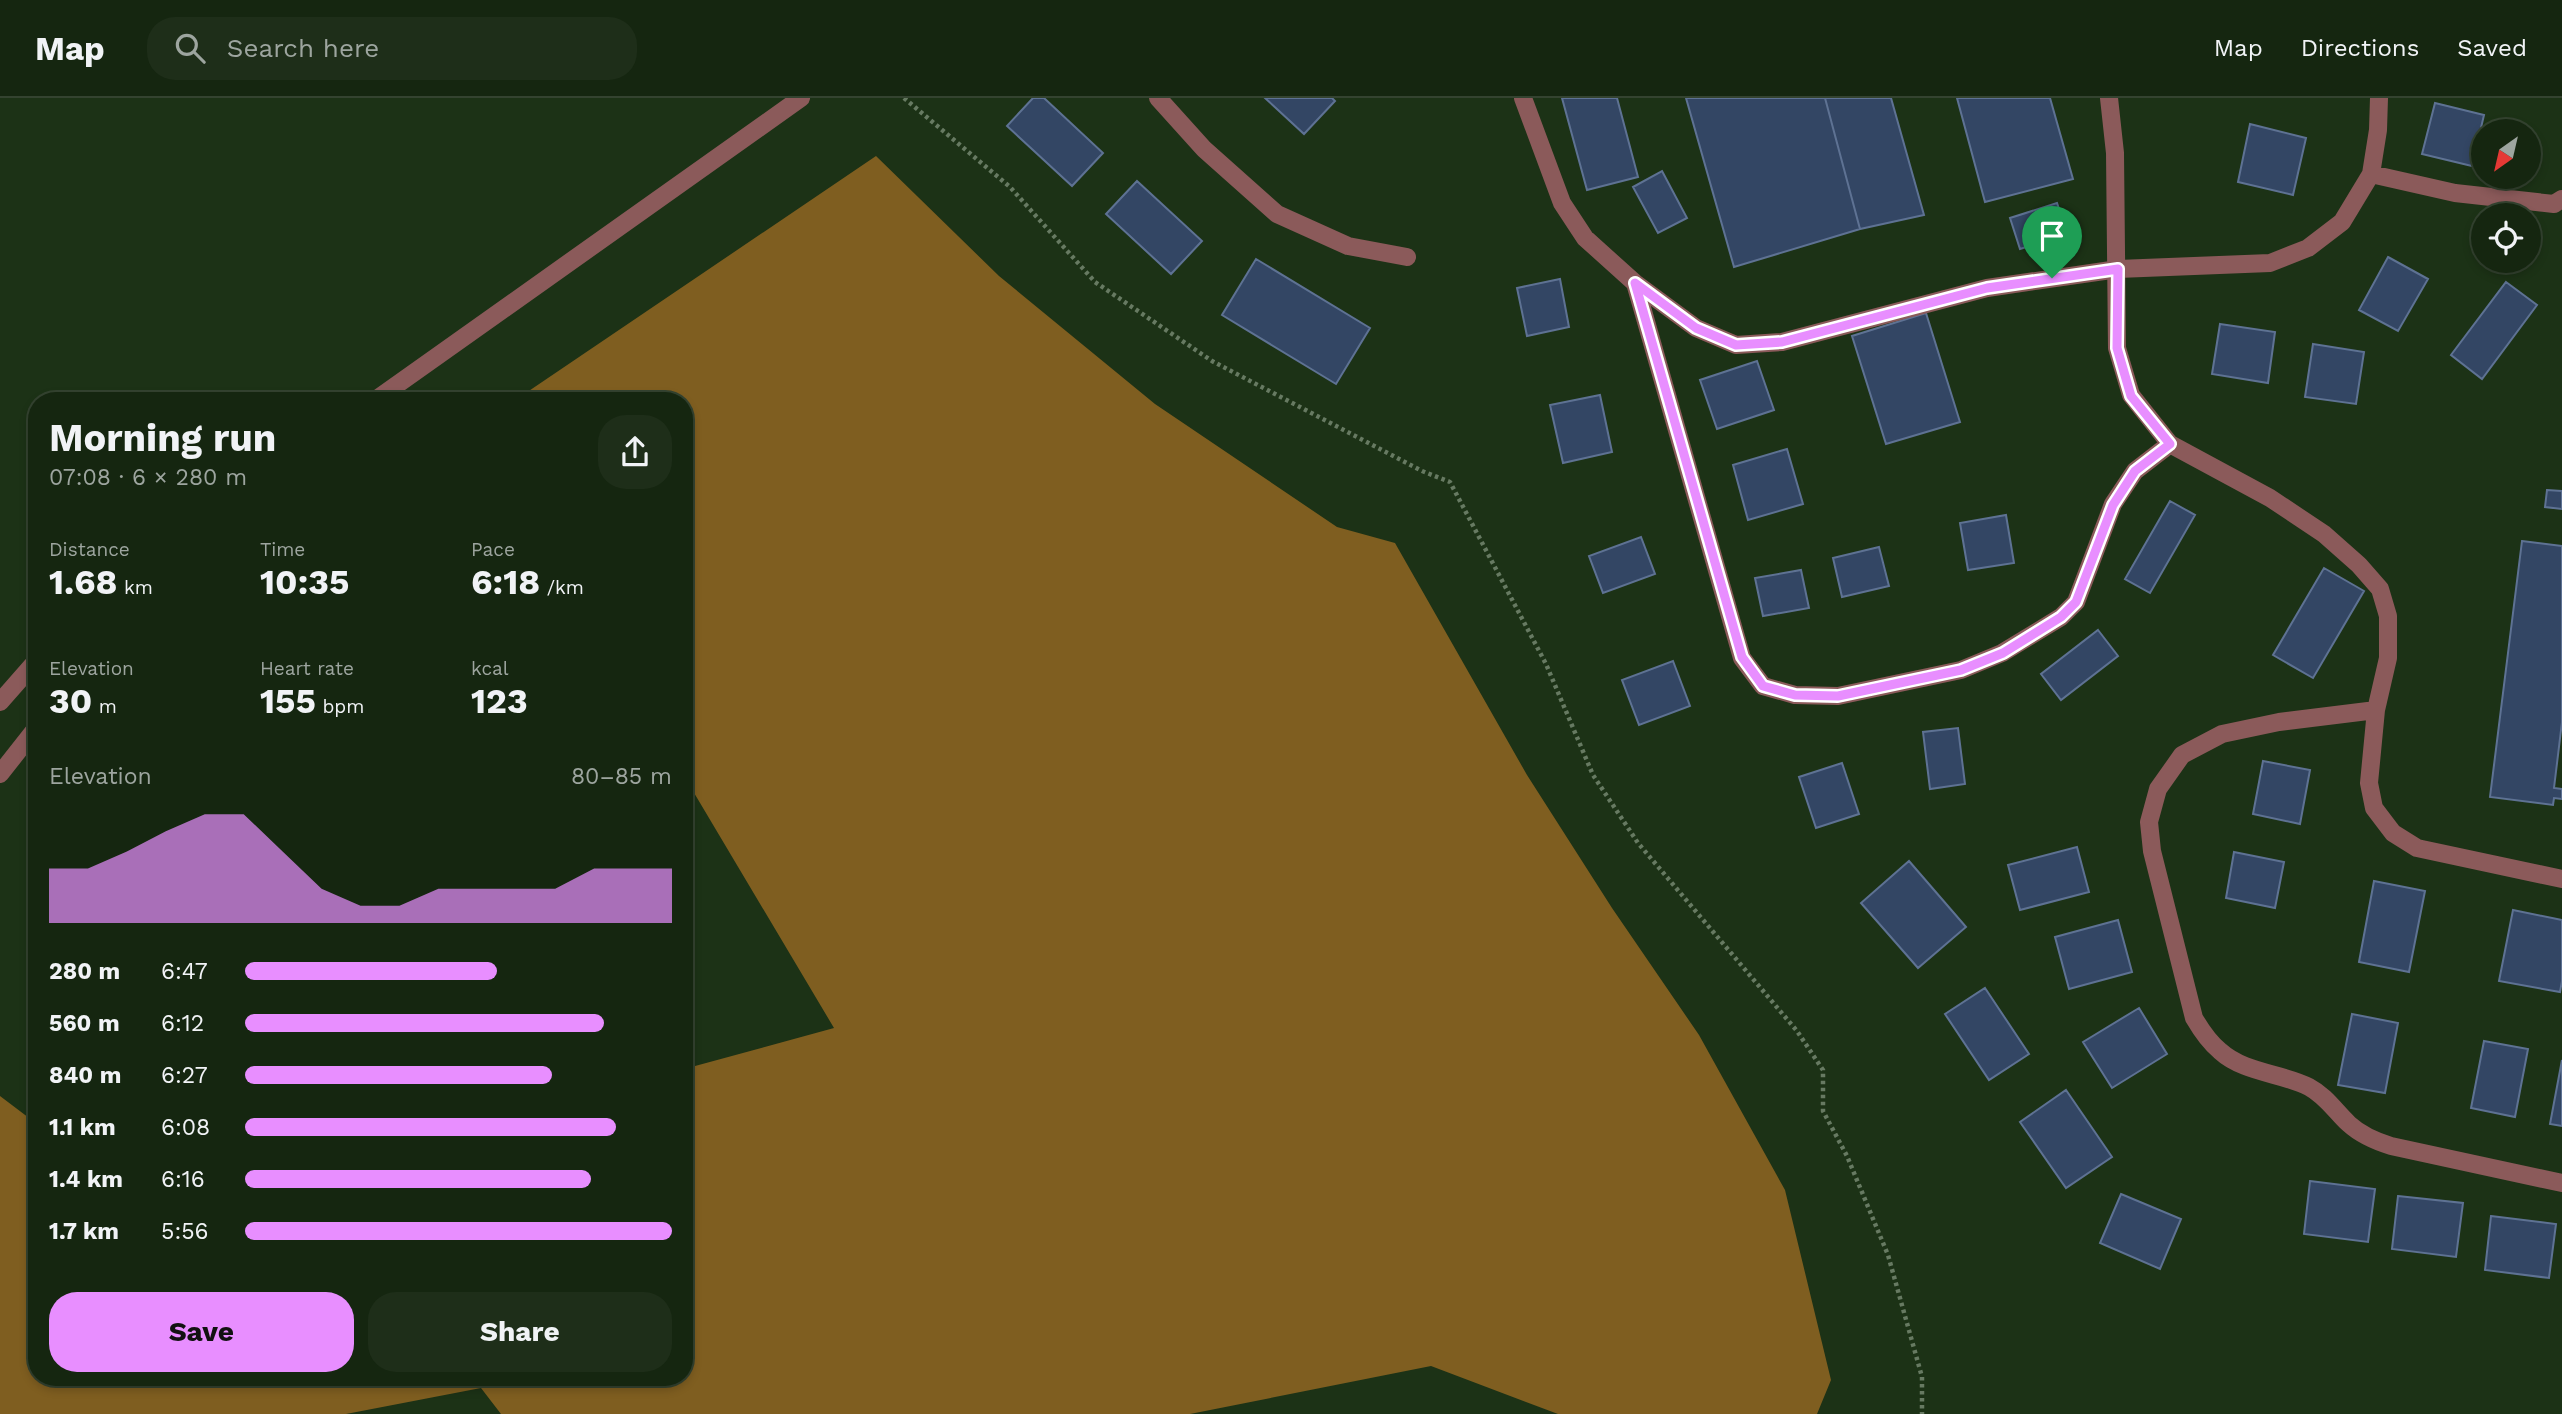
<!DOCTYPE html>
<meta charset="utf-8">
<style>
body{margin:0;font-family:"Work Sans",sans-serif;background:#1e2e19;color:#f1f3f6;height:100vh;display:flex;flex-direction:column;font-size:26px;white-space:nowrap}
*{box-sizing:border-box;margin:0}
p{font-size:23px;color:#9da59f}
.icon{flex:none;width:38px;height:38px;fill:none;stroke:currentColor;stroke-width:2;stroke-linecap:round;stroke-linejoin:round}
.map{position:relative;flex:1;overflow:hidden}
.side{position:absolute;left:28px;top:294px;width:665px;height:994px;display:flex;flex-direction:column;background:#152610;border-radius:28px;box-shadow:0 4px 10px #0003,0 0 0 2px #344330}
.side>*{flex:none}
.needle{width:46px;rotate:214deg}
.controls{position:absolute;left:2471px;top:21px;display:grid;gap:14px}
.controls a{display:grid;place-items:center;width:70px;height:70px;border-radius:50%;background:#152610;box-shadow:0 4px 10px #0003,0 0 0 2px #344330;font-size:35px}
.pin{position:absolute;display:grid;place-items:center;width:60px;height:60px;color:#fff;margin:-72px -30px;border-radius:50% 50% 50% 0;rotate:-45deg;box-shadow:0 0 7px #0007}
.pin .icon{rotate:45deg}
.round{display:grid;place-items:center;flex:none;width:74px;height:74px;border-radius:28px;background:#1e2e19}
.summary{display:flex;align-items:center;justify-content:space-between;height:119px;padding:0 21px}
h1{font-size:38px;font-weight:700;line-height:52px}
.metrics{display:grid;grid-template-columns:repeat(3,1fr);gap:10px;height:119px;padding:7px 21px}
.metrics div{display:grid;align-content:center}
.metrics b{font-size:35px;font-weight:700}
.metrics small{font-size:19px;font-weight:400}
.metrics p{font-size:19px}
.chart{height:196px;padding:14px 21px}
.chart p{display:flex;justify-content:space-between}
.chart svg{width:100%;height:126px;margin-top:7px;fill:#e88eff;opacity:.7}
.action{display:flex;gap:14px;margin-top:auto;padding:14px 21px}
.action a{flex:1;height:80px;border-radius:28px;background:#e88eff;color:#111;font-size:28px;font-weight:700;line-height:80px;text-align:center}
.action a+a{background:#1e2e19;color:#f1f3f6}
ul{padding:0 21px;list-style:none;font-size:23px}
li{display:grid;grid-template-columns:112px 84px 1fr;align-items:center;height:52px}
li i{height:18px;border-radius:9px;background:#e88eff}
header{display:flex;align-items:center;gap:42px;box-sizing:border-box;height:98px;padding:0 35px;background:#152610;border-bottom:2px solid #344330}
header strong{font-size:33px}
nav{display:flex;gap:38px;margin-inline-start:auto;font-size:24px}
.search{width:490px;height:63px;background:#1e2e19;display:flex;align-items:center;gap:18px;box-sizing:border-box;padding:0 24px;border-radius:28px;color:#9da59f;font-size:26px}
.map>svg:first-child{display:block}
</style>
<header>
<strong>Map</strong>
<div class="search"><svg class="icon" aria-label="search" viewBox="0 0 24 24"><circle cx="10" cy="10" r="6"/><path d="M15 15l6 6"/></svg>Search here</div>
<nav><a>Map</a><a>Directions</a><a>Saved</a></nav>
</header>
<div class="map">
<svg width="2562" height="1316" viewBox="0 0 2562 1316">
<rect width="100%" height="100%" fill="#1c3216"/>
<path fill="#7f5e20" d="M876 58 999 178 1155 306 1337 429 1395 445 1527 677 1612 810 1699 937 1785 1092 1831 1282 1817 1316H1558L1431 1268 1190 1316H501L481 1290 346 1316H0V998L37 1026V1279H684V971L834 930 684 678V303H514Z"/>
<path fill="#334664" stroke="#5e7293" stroke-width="2" d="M1033 0H1044L1103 55 1072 88 1007 28Z
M1265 0H1332L1335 3 1304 36Z
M1562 0H1617L1638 79 1587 92Z
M1686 0H1825L1860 131 1734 169Z
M1825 0H1891L1924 117 1860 131Z
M1957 0H2050L2073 81 1985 104Z
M2435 5 2484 17 2472 68 2422 56Z
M2250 26 2306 40 2293 97 2238 84Z
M1662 73 1687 120 1658 135 1633 89Z
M1137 83 1202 143 1171 176 1106 116Z
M2057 105 2068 136 2020 151 2010 120Z
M2388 159 2428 181 2398 233 2359 212Z
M1256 161 1370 230 1336 286 1222 217Z
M1560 181 1569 229 1527 238 1517 190Z
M2506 184 2537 207 2482 281 2451 257Z
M1926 215 1960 324 1886 346 1852 238Z
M2220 226 2275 234 2268 285 2212 276Z
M2313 246 2364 254 2356 306 2305 299Z
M1757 263 1774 312 1717 331 1700 282Z
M1600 297 1612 354 1563 365 1550 307Z
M1787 351 1803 406 1748 422 1733 367Z
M2547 392 2562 393V411L2545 409Z
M2170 403 2195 417 2150 495 2125 481Z
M2006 417 2014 465 1968 472 1960 425Z
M1641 439 1655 476 1603 495 1589 458Z
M2522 443 2562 448V624L2554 690 2562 691V701L2554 700 2553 707 2490 699Z
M1879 449 1889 488 1842 499 1833 460Z
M2324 470 2364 493 2313 580 2273 557Z
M1801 472 1809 510 1763 518 1755 480Z
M2098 532 2118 558 2061 602 2041 576Z
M1673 563 1690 608 1639 627 1622 582Z
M1958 630 1965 686 1930 691 1923 634Z
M2263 663 2310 672 2300 726 2253 716Z
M1842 665 1859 716 1816 730 1799 679Z
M2077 749 2089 794 2020 812 2008 767Z
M2234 754 2284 764 2275 810 2226 800Z
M1909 763 1966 829 1918 870 1861 805Z
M2374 783 2425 793 2409 874 2359 864Z
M2513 812 2562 822V883L2560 894 2499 883Z
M2118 822 2132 874 2069 891 2055 839Z
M1985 890 2029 956 1989 982 1945 916Z
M2139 910 2167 956 2112 990 2083 944Z
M2352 916 2398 925 2385 995 2338 987Z
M2484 943 2528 951 2515 1019 2471 1010Z
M2562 962V1028L2550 1026Z
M2066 992 2112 1059 2066 1090 2020 1024Z
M2310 1083 2375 1091 2368 1144 2304 1136Z
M2121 1096 2181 1121 2160 1171 2100 1145Z
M2398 1098 2463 1105 2456 1159 2392 1151Z
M2491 1118 2556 1126 2549 1180 2485 1172Z"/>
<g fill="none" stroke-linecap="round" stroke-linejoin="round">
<path stroke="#677a62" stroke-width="4.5" stroke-dasharray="3.5 3.5" stroke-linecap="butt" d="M904 0 1010 89 1095 184 1212 263 1422 373 1450 384 1546 566 1593 677 1638 745 1797 933 1823 972V1013L1847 1058 1888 1157 1922 1279V1316"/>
<path stroke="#8b5a5a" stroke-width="18" d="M1158 0 1204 51 1277 116 1348 148 1407 159
M1523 0 1562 105 1585 140 1635 185 1696 230 1736 247 1782 244 1987 190 2118 171 2270 165 2308 150 2342 124 2371 76 2378 32 2379 0
M2109 0 2115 55 2117 250 2131 297 2170 346 2270 400 2324 436 2359 467 2380 491 2388 518V560L2376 612 2369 685 2374 710 2393 735 2417 750 2562 781
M2371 76 2455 95 2554 106 2562 101
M1635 185 1742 560 1763 588 1795 597 1838 598 1961 572 2002 555 2061 519 2076 504 2113 406 2135 373 2170 346
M374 303 801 0
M0 604 37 562
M2376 612 2279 624 2222 636 2182 657 2158 691 2149 724 2152 753 2194 920C2201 932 2209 944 2220 953 2244 975 2282 975 2309 989 2326 998 2336 1014 2349 1026 2361 1037 2375 1043 2391 1048L2562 1085
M0 676 37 629"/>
</g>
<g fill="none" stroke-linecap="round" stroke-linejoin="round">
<defs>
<path id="route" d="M2118 171 2117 250 2131 298 2170 346 2135 373 2113 407 2076 504 2061 519 2003 555 1961 572 1838 598 1795 597 1763 588 1742 559 1635 185 1696 230 1736 247 1782 244 1987 190Z"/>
</defs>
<use href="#route" stroke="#fff" stroke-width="14"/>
<use href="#route" stroke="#e88eff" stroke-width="9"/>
</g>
</svg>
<div class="controls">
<a><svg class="needle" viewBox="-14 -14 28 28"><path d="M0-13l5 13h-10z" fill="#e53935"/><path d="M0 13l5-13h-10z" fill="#9da59f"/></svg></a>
<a><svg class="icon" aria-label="locate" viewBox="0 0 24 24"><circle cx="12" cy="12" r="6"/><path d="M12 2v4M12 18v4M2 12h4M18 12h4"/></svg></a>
</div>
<div class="pin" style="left:2052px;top:180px;background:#1e9e55"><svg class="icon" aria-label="arrive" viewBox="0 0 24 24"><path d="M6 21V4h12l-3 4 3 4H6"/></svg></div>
<section class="side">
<div class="summary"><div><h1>Morning run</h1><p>07:08 · 6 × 280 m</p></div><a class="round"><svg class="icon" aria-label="share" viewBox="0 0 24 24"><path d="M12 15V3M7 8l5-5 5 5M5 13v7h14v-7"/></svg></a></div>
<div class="metrics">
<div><p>Distance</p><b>1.68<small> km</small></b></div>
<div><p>Time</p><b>10:35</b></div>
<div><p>Pace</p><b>6:18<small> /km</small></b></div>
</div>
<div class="metrics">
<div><p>Elevation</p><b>30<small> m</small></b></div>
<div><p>Heart rate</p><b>155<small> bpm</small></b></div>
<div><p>kcal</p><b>123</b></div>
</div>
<div class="chart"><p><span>Elevation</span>80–85 m</p>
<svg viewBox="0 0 160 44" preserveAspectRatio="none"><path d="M0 44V25L10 25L20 19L30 12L40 6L50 6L60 19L70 32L80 38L90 38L100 32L110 32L120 32L130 32L140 25L150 25L160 25V44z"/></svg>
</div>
<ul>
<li><b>280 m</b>6:47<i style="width:59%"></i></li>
<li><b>560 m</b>6:12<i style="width:84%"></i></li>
<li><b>840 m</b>6:27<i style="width:72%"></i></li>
<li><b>1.1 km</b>6:08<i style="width:87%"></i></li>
<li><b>1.4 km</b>6:16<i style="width:81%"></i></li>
<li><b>1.7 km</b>5:56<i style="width:100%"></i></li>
</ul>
<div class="action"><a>Save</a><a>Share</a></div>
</section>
</div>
